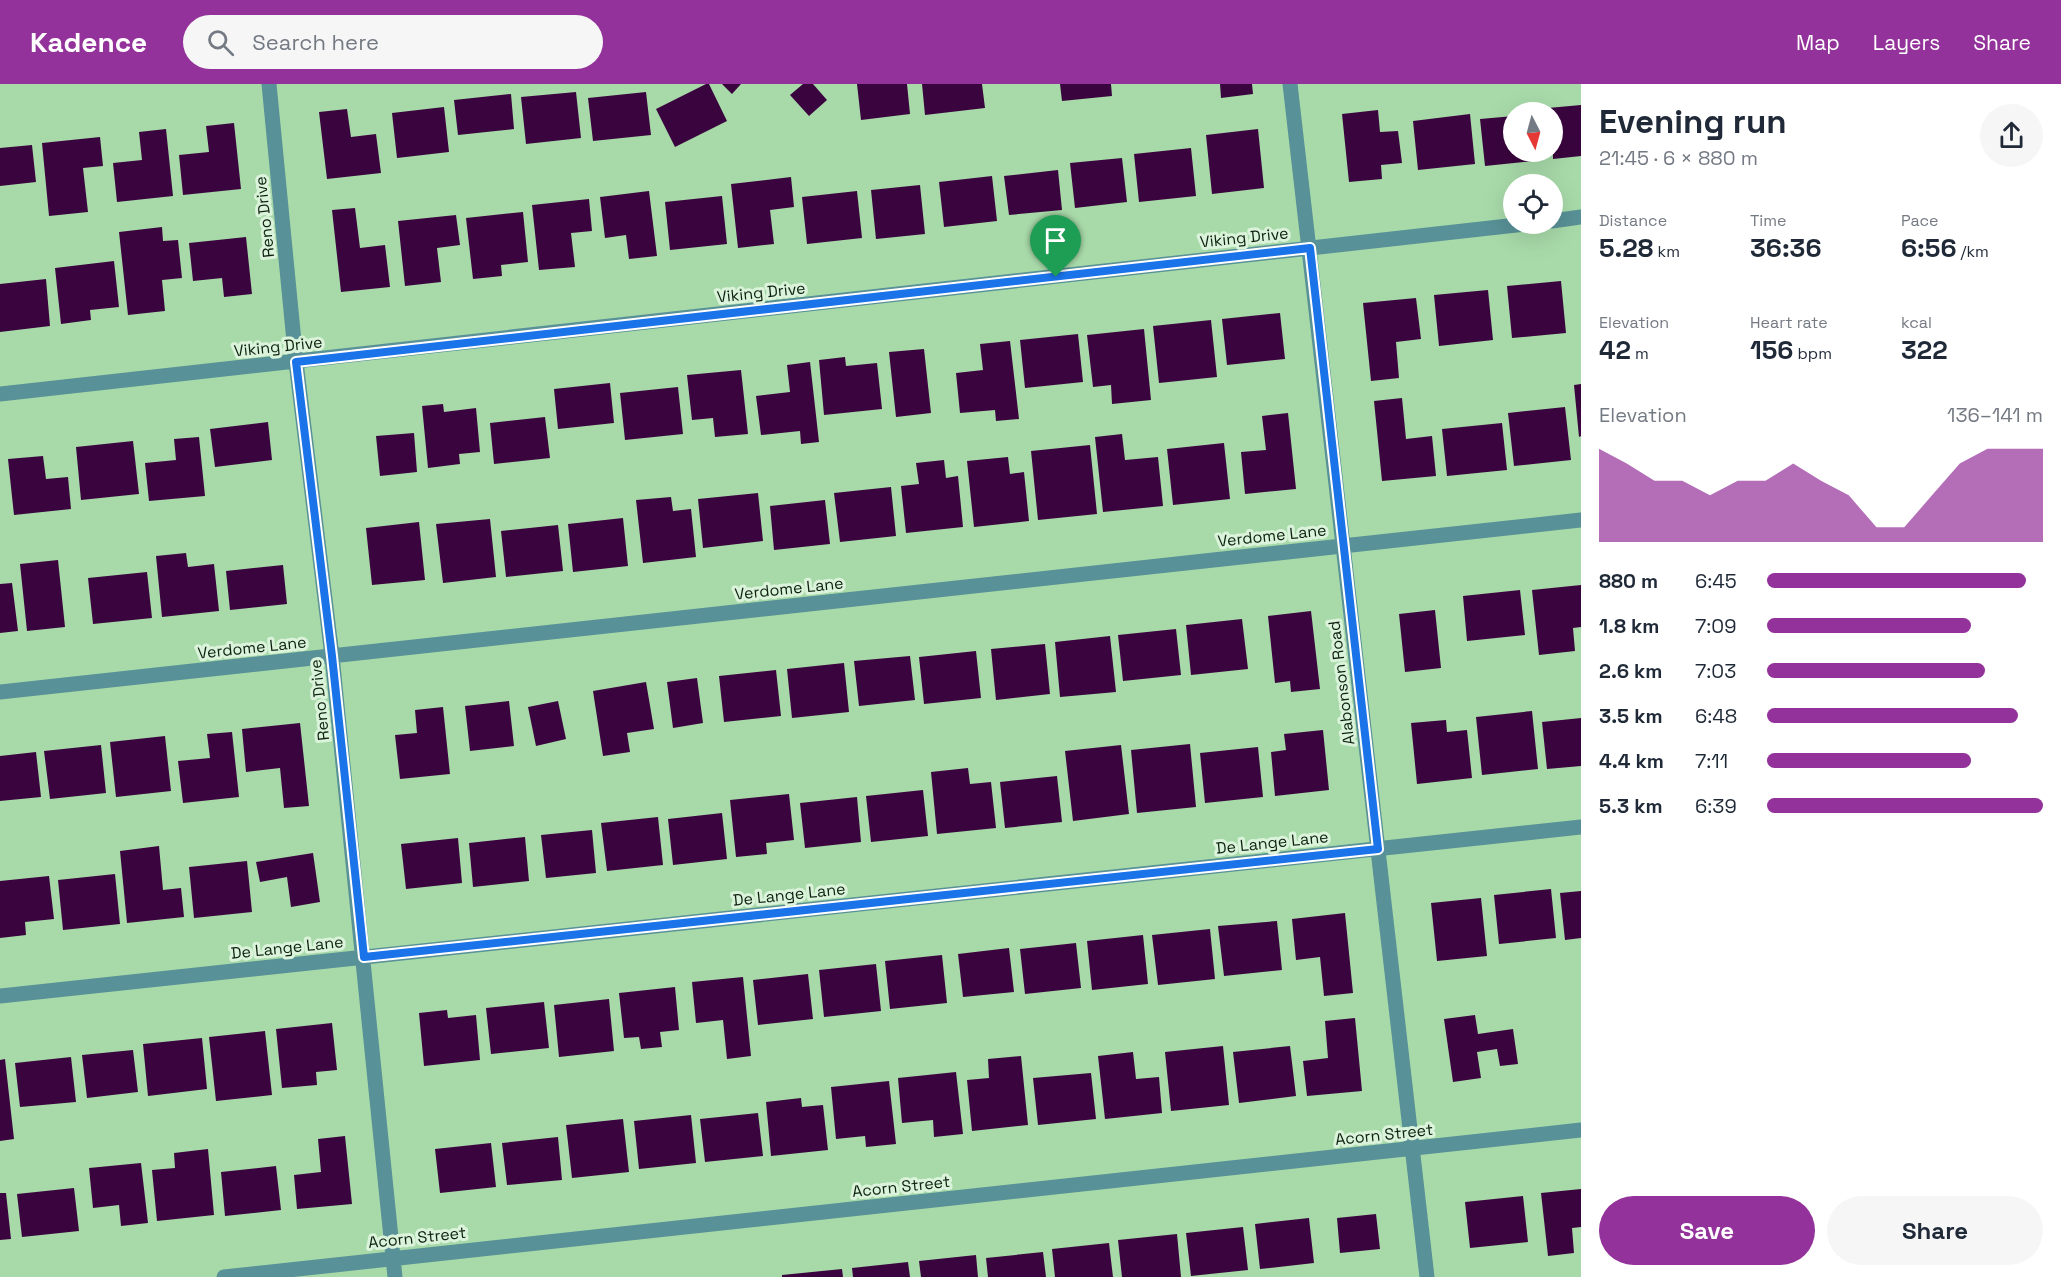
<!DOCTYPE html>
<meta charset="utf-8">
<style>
body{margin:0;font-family:"Space Grotesk",sans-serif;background:#f6f6f7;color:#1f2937;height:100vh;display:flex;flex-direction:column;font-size:22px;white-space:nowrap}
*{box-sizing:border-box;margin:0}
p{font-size:20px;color:#747a83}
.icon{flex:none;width:33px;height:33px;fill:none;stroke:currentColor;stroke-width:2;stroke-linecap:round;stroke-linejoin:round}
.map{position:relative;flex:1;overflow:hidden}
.side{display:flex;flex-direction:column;background:#fff;width:480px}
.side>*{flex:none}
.needle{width:39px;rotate:174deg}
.buttons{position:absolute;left:1503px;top:18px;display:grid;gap:12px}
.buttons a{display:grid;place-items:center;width:60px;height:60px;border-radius:50%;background:#fff;box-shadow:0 6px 24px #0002;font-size:30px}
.pin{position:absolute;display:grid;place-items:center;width:51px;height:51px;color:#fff;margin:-62px -26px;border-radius:50% 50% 50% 0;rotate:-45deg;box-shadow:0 0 6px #0007}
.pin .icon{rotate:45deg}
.round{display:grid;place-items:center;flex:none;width:63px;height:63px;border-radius:32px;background:#f6f6f7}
.head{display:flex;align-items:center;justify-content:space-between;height:102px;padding:0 18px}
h1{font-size:33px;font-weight:800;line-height:45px}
.stats{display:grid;grid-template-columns:repeat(3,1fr);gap:9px;height:102px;padding:6px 18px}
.stats div{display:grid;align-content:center}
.stats b{font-size:26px;font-weight:800}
.stats small{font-size:16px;font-weight:400}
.stats p{font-size:16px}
.chart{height:168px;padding:12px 18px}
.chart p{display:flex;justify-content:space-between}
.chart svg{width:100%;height:108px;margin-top:6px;fill:#93329a;opacity:.7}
.action{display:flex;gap:12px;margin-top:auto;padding:12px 18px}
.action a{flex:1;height:69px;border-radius:36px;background:#93329a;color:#fff;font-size:24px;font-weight:800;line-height:69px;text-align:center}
.action a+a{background:#f6f6f7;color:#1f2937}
ul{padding:0 18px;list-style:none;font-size:20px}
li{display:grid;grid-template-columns:96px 72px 1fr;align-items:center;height:45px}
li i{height:15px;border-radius:8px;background:#93329a}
header{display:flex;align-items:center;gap:36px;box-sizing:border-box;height:84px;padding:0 30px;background:#93329a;color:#fff}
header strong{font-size:28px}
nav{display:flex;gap:33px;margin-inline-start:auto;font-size:21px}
.search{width:420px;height:54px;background:#f6f6f7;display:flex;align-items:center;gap:15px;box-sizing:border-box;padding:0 21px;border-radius:33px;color:#747a83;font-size:22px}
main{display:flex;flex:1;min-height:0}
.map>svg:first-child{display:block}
</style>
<header>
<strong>Kadence</strong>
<div class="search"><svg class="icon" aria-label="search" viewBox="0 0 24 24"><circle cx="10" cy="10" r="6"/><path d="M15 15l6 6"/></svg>Search here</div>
<nav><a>Map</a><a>Layers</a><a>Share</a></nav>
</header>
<main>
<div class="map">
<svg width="1581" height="1193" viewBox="0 0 1581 1193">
<rect width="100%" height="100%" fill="#a8daa9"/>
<path fill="#3a053e" d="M706 0H709L727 37 675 63 656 25Z
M722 0H741L732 10Z
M803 0H813L827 16 809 32 790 11Z
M857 0H907L910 30 861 36Z
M922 0H982L985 24 925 31Z
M1060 0H1111L1112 12 1062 17Z
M1220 0H1252L1253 10 1221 14Z
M576 8 581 54 526 60 521 13Z
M646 8 651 51 593 57 588 14Z
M511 10 514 45 458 51 454 16Z
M1581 21V72L1553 75 1552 28H1548V24Z
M444 23 449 68 397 74 392 29Z
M347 25 351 53 376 50 381 89 327 95 319 28Z
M1378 26 1380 48 1398 47 1402 79 1381 81 1382 95 1349 98 1342 30Z
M1470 30 1475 80 1418 86 1413 37Z
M1514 32V68H1541L1542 76 1485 82 1480 35Z
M234 39 241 105 183 111 179 71 209 68 206 42Z
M166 45 173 112 117 118 113 79 142 76 139 48Z
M1258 45 1264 104 1212 110 1206 51Z
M100 53 103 82 83 84 88 128 49 132 42 59Z
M32 61 36 98 0 102V64Z
M1191 64 1196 112 1139 118 1134 70Z
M1122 74 1127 118 1075 124 1070 79Z
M1058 86 1062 126 1009 131 1004 92Z
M992 92 997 137 944 143 939 98Z
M791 93 794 123 770 126 774 160 738 164 731 100Z
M920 101 925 150 876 155 871 106Z
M649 107 657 172 629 175 626 151 605 154 600 113Z
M857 107 862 154 807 160 802 113Z
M722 112 727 160 670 166 665 118Z
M589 115 592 147 571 149 575 183 539 186 532 121Z
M355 124 360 164 385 161 390 203 341 208 332 126Z
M523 128 528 178 501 181 502 192 473 195 466 134Z
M456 131 460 161 437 164 441 198 405 202 398 137Z
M162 143 163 157 178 156 182 194 162 196 165 227 128 231 119 148Z
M246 153 252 210 224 213 222 194 193 197 189 159Z
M114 177 119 223 90 226 91 236 61 240 55 184Z
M46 195 50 242 0 248V200Z
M1561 197 1566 249 1512 254 1507 202Z
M1488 206 1493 256 1439 262 1434 211Z
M1416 214 1421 255 1396 258 1399 294 1371 297 1363 219Z
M1280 229 1285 275 1227 281 1222 235Z
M1211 236 1217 293 1159 299 1153 242Z
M1144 245 1151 316 1112 320 1111 301 1093 303 1087 251Z
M1078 250 1083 298 1025 304 1020 256Z
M1010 257 1019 335 996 337 995 326 960 329 956 289 983 286 980 260Z
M924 265 931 329 896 333 889 268Z
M845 273 846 282 877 279 882 325 824 331 819 276Z
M810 278 819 358 801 360 800 347 761 351 756 312 790 308 787 281Z
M741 286 748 350 715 353 713 334 692 336 687 291Z
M610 299 614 339 558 345 554 305Z
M1581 300V352L1579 353 1574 301Z
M678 303 683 350 625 356 620 309Z
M1402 314 1406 355 1432 352 1436 392 1382 397 1374 317Z
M443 320 444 328 476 324 480 368 459 370 460 380 428 384 422 322Z
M1565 323 1571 376 1514 382 1508 329Z
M1288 329 1296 405 1245 410 1241 368 1266 366 1262 332Z
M545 333 550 374 494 380 490 339Z
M268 338 272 376 215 383 210 345Z
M1502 339 1507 386 1447 392 1442 345Z
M414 349 417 388 380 392 376 352Z
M1122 350 1125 376 1158 373 1163 422 1103 428 1095 353Z
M199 353 205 412 149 417 145 379 176 376 174 355Z
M133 357 139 410 81 416 76 363Z
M1224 359 1230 415 1173 421 1167 365Z
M1090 361 1097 430 1038 436 1031 367Z
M43 372 46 395 68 393 71 425 14 431 8 375Z
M1008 373 1010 390 1024 388 1029 437 974 443 967 377Z
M944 376 946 394 958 392 963 443 906 449 901 402 919 400 916 379Z
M891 403 896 452 840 458 834 409Z
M758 409 763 457 703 464 698 415Z
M671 413 673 427 691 425 696 473 643 479 636 416Z
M825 416 830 460 774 466 770 422Z
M623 434 628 482 573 488 568 440Z
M490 435 496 493 443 499 436 440Z
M419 438 425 496 372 501 366 444Z
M558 441 563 487 506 493 501 447Z
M186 469 188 483 214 480 219 527 162 533 156 472Z
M58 476 65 543 27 547 20 480Z
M283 481 287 520 230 526 226 487Z
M147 488 152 534 93 540 88 494Z
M12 499 18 547 0 549V500Z
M1581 501V543L1573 544 1575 567 1539 571 1532 506Z
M1520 506 1525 551 1467 557 1463 512Z
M1435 526 1441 584 1405 588 1399 530Z
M1311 527 1320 605 1291 608 1290 597 1275 599 1268 532Z
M1242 535 1248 585 1191 591 1186 541Z
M1176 545 1181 591 1123 597 1118 551Z
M1110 552 1116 608 1060 613 1055 558Z
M1045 560 1050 610 996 616 991 565Z
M976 567 981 614 924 620 919 573Z
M910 572 915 616 859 622 854 577Z
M844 579 849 628 792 634 787 585Z
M776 586 781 632 724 638 719 592Z
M697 594 703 639 673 644 667 598Z
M646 598 654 645 627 649 630 668 603 672 593 607Z
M509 617 514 662 470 667 465 622Z
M558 617 566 655 536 662 528 623Z
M443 623 450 690 400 695 395 651 417 649 415 626Z
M1532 627 1538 685 1482 691 1476 633Z
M1581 634V682L1547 685 1542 638Z
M1446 636 1447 648 1467 646 1472 694 1417 700 1411 639Z
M300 639 309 722 284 724 280 684 246 688 242 645Z
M1323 646 1329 706 1275 712 1271 668 1286 666 1284 650Z
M232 648 239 713 183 719 178 677 210 674 207 650Z
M165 652 171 707 116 713 110 658Z
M1190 660 1196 723 1137 729 1131 666Z
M101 661 106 709 50 715 44 667Z
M1121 661 1129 730 1073 737 1065 667Z
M1258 663 1263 713 1205 719 1200 669Z
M36 668 41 713 0 717V672Z
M968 684 970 700 991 698 996 744 937 750 931 688Z
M1057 692 1062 738 1005 744 1000 698Z
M923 706 928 752 871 758 866 712Z
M789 710 794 756 766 759 767 770 736 773 730 716Z
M857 713 861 758 805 764 800 719Z
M722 729 727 775 673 781 668 735Z
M658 733 663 781 607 787 601 739Z
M592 746 596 789 546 794 541 751Z
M525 753 529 797 473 803 469 759Z
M458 754 462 799 406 805 401 760Z
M159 762 163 806 181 804 184 833 127 839 120 767Z
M313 769 320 818 291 823 287 793 260 798 256 778Z
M247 777 252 828 194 834 189 783Z
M115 790 120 840 63 846 58 796Z
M49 792 54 835 25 838 26 851 0 854V797Z
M1551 805 1556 854 1499 860 1494 811Z
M1581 807V854L1565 856 1560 809Z
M1481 814 1487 872 1437 877 1431 819Z
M1345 829 1353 909 1324 912 1320 873 1296 876 1292 835Z
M1277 837 1282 886 1224 892 1218 842Z
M1210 845 1215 895 1158 901 1152 851Z
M1143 851 1148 900 1092 906 1087 857Z
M1076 859 1081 904 1025 910 1020 865Z
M1009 864 1014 908 963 913 958 870Z
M942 871 947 919 890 925 885 877Z
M876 880 881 927 824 933 819 886Z
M808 890 813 935 758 941 753 896Z
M743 893 751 972 727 975 723 936 696 939 692 898Z
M675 903 679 946 660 948 662 963 641 965 639 953 624 954 619 909Z
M609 915 614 967 559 973 554 921Z
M544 918 549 964 491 970 486 924Z
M447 926 448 934 476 931 480 976 424 982 419 929Z
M1475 931 1478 950 1513 945 1518 980 1500 982 1497 965 1477 968 1481 994 1453 998 1444 935Z
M1355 934 1362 1007 1307 1012 1303 977 1328 974 1325 937Z
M332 939 337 986 316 988 317 1001 282 1004 276 945Z
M265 947 272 1011 216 1017 209 953Z
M202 954 207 1005 148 1012 143 960Z
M1223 962 1229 1021 1171 1027 1165 968Z
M1290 962 1296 1012 1239 1019 1233 968Z
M133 966 138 1008 87 1014 82 971Z
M1133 968 1136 995 1159 993 1162 1029 1105 1035 1098 972Z
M1021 972 1028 1041 972 1047 967 996 989 994 988 975Z
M71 973 76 1018 20 1023 15 979Z
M5 975 14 1055 0 1057V976Z
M956 988 963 1050 934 1053 933 1036 902 1039 898 994Z
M1091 989 1096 1035 1038 1041 1033 994Z
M889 997 896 1060 866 1063 865 1052 836 1055 831 1003Z
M801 1014 802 1023 823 1021 828 1066 771 1072 766 1018Z
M758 1029 763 1072 705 1078 700 1035Z
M691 1031 696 1079 639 1085 634 1037Z
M623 1035 629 1088 572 1094 566 1041Z
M345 1052 352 1120 297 1125 294 1091 321 1088 318 1055Z
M558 1053 562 1096 507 1101 502 1059Z
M491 1059 496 1103 440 1109 435 1065Z
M208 1065 214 1131 157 1137 152 1086 175 1084 174 1069Z
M141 1079 148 1139 121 1142 119 1121 93 1124 89 1084Z
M276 1082 281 1126 225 1132 221 1088Z
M74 1104 79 1147 22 1153 17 1110Z
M1581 1105V1143L1572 1144 1574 1169 1548 1172 1541 1109Z
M0 1109H6L11 1155 0 1156Z
M1523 1112 1528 1158 1470 1164 1465 1118Z
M1376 1130 1380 1165 1340 1169 1337 1134Z
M1309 1134 1314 1179 1260 1185 1255 1140Z
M1243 1143 1248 1186 1191 1192 1186 1149Z
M1177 1150 1181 1193H1122L1118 1156Z
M1109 1159 1113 1193H1055L1052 1165Z
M1043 1168 1046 1193H988L986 1174Z
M976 1171 978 1193H921L919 1177Z
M908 1178 910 1193H853L852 1184Z
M842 1185 843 1193H782V1191Z"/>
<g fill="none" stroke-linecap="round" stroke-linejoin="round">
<path stroke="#589197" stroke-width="15" d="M269 0 296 278 332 572 395 1193
M1290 0 1427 1193
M1552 137 1581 133
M0 310 1526 140
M0 608 1581 436
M0 912 1581 743
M224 1193 1581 1046"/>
</g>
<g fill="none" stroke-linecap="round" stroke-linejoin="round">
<defs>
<path id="route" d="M1310 164 1378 765 364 873 332 572 296 278Z"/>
</defs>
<use href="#route" stroke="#fff" stroke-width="12"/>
<use href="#route" stroke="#1a73e8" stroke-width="8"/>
</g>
<g text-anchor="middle" stroke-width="6" stroke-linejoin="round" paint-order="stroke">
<g font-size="16" fill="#0e210f" stroke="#daf3da">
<text transform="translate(264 133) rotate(-96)" y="6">Reno Drive</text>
<text transform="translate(1244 153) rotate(-6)" y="6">Viking Drive</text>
<text transform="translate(761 208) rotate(-6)" y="6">Viking Drive</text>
<text transform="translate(278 262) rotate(-6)" y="6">Viking Drive</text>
<text transform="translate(1272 451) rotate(-6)" y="6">Verdome Lane</text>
<text transform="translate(789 504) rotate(-6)" y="6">Verdome Lane</text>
<text transform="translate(252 563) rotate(-6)" y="6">Verdome Lane</text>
<text transform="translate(1341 599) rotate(-97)" y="6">Alabonson Road</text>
<text transform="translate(319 616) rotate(-96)" y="6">Reno Drive</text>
<text transform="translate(1272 758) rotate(-6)" y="6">De Lange Lane</text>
<text transform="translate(789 810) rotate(-6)" y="6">De Lange Lane</text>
<text transform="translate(287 863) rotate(-6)" y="6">De Lange Lane</text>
<text transform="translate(1384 1050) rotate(-6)" y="6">Acorn Street</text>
<text transform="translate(901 1102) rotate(-6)" y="6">Acorn Street</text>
<text transform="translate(417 1153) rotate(-6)" y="6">Acorn Street</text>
</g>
</g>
</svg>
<div class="buttons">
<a><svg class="needle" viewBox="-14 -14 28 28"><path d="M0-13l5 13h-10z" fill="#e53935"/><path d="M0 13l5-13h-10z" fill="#747a83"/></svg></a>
<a><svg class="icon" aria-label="locate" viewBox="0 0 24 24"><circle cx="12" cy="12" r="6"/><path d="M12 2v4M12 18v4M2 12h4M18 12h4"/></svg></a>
</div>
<div class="pin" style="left:1056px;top:193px;background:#1e9e55"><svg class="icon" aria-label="arrive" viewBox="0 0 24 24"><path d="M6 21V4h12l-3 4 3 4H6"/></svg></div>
</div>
<section class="side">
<div class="head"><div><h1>Evening run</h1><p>21:45 · 6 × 880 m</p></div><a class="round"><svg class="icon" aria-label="share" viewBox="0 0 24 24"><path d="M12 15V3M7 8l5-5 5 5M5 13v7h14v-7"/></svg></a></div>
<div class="stats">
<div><p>Distance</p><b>5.28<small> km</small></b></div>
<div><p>Time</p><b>36:36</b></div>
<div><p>Pace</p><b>6:56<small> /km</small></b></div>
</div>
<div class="stats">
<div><p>Elevation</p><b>42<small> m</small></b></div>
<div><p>Heart rate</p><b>156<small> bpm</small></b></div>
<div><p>kcal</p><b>322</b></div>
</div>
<div class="chart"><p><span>Elevation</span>136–141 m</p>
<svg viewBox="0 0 160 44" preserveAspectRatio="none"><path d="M0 44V6L10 12L20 19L30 19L40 25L50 19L60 19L70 12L80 19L90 25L100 38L110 38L120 25L130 12L140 6L150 6L160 6V44z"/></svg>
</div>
<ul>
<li><b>880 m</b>6:45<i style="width:94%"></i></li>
<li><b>1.8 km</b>7:09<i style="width:74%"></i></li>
<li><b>2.6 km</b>7:03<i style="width:79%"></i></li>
<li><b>3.5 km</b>6:48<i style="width:91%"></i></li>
<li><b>4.4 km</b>7:11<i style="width:74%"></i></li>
<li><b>5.3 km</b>6:39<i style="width:100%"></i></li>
</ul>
<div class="action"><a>Save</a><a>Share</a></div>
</section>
</main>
